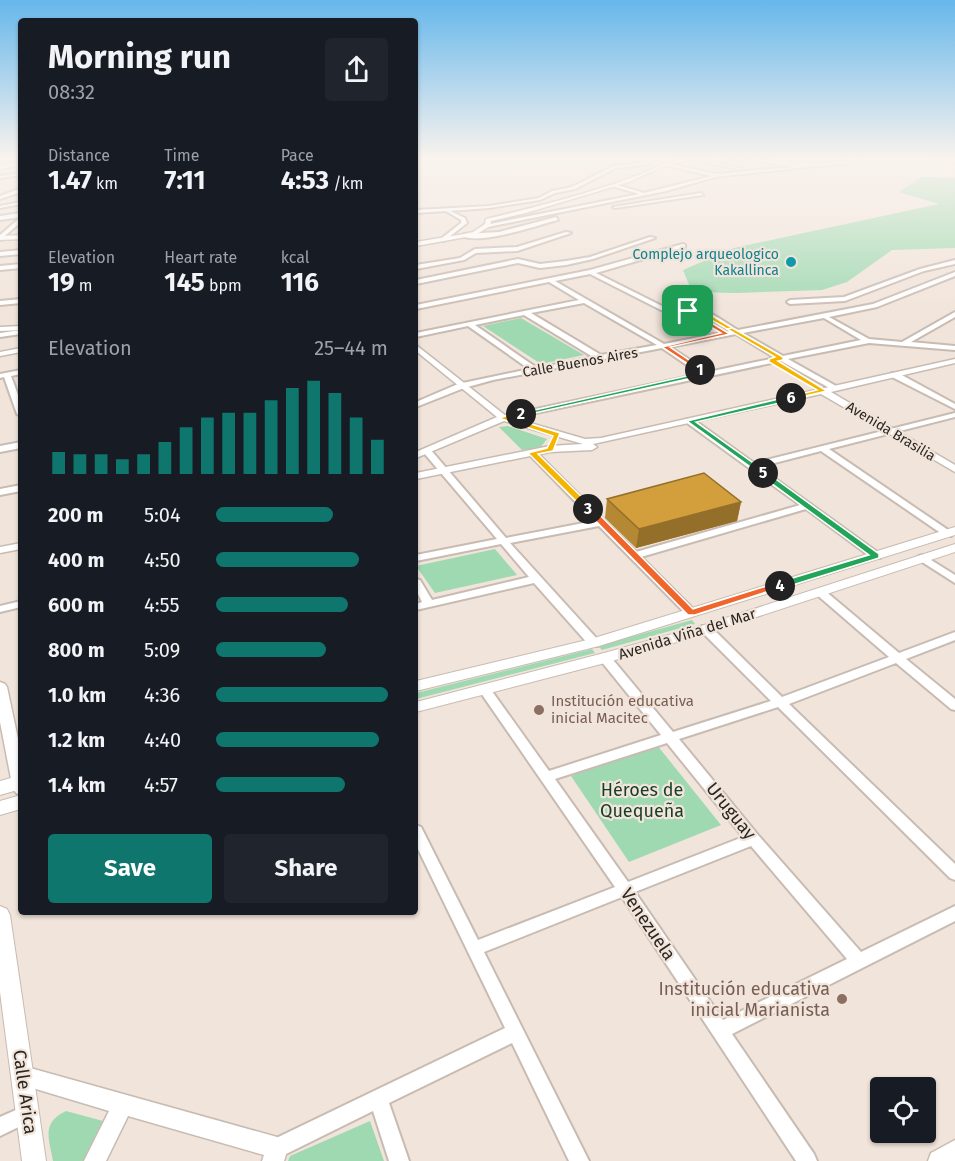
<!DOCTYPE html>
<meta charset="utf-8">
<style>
body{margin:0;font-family:"Fira Sans",sans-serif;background:#20242c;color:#f1f3f6;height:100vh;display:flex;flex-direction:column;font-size:22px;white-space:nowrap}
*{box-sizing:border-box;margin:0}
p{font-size:20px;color:#9ea1a6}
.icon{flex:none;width:33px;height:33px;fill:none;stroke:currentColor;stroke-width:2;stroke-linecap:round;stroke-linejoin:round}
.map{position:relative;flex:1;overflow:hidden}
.details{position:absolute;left:18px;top:18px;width:400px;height:897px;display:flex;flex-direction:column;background:#171b24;border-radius:6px;box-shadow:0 2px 4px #0004}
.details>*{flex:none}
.controls{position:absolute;left:870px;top:1077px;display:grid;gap:12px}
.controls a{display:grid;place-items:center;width:66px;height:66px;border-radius:6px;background:#171b24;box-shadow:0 2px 4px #0004;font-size:30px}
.pin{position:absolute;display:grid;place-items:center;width:51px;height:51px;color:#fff;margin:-26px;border-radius:12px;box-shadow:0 3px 9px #0006}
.km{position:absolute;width:30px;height:30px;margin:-15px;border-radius:50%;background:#222;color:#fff;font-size:16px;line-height:30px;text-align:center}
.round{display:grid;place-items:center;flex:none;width:63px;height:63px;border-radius:6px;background:#20242c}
.headline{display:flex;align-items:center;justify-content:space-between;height:102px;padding:0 30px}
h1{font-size:33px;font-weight:700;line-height:45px}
.stats{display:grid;grid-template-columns:repeat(3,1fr);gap:9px;height:102px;padding:6px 30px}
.stats div{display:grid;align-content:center}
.stats b{font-size:26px;font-weight:700}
.stats small{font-size:16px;font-weight:400}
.stats p{font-size:16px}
.chart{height:168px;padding:12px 30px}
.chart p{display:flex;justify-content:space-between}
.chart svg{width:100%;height:108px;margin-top:6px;stroke:#0f766e;stroke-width:6}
.cta{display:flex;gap:12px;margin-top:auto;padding:12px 30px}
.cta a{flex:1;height:69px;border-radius:6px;background:#0f766e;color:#fff;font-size:24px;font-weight:700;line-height:69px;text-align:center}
.cta a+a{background:#20242c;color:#f1f3f6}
ul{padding:0 30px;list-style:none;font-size:20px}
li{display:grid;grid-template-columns:96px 72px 1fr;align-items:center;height:45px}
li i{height:15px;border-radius:8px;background:#0f766e}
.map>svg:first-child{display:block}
</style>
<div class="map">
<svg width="955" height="1161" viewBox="0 0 955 1161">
<rect width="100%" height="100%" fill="#f1e4da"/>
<path fill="#9fd9b1" d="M921 177 955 178V248L892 250 847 282 822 290 736 293 692 292 683 270 734 248 939 204 899 192Z
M521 318 584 355 541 364 483 326Z
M508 426 547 439 540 448 522 450 499 427Z
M495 549 517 575 435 593 416 566Z
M692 620 695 624 602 650 598 646Z
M592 649 595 653 416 699V693Z
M657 745 721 825 629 862 571 776Z
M66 1111 103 1121 83 1161H53C49 1138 41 1123 66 1111Z
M370 1121 384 1161H288L290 1156Z"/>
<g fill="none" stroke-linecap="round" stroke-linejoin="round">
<defs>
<path id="minor" d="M17 159H21V162Z
M691 159H700L744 169 742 170Z
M726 159 773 161 771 162Z
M648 162 650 164 616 168 575 189 555 193 540 200 489 208 450 211 465 218 467 223 444 241 442 240V238L461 223V220L446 211 416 213V210L489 206 539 198 552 191 572 187 613 166Z
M664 163 717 174 833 163 835 164 715 177 666 191 488 227 485 225 639 194 612 186 614 184 644 193 712 176 664 165Z
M21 173V175L0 178V176Z
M19 189H21V192L0 199V196Z
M701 193 703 195 615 208 613 207Z
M21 202V204L0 208V206Z
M21 213V217L0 220V216Z
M21 217V222L0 240V235Z
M556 217 558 220C534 226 483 245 461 236L464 234 499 232Z
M566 232 571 233 517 251 476 253 464 260 416 269V265L460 258 475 249 517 247Z
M650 237 655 238 593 259 566 265 540 268 518 263 416 284V280L518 259 540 264 566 261 590 257Z
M683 244 685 245V247L596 273 664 307 688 309C701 303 725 323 738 330L873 304 955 272V276L877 307 829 317 869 339 902 342 955 312V317L911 342 955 346V350L869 343 788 359 836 386V390H833L781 361 503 420 499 418 503 416 700 374 662 348 493 380 464 388 416 407V402L458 384 529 369 468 326 416 337V333L579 300 549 282 416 309V305L590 270ZM590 274 661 310 688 313 696 311 730 331 664 344 555 281ZM584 303 657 345 601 355 531 313ZM524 315 593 357 537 368 475 325ZM824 318 861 340 783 356 743 333ZM736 334 775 358 708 372 670 347Z
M21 250V254L0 256V252Z
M955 260V264L924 271 845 301 790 304 787 302 790 300 844 297 920 269Z
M21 264V268L0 270V266Z
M21 299V303L0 305V301Z
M21 330V334L0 337V333Z
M21 370V374L11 376 21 403V416L17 414 4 377 0 378V374Z
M892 373H898L955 404V409L892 377Z
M955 413V417L829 449 951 532 953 534 951 536H945L821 451 759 467 880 554 881 556 880 558H872L806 509 641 557 695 611 696 613 691 616 687 615 599 526 510 543 598 640 600 643 598 646H590L534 583 416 610V604L422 602 416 590V579L420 580 432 600 529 577 501 544 416 561V555L497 539 424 453V449H430L506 538 594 521 528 453 532 450 535 451 636 552 800 505 687 423V419H693L754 463Z
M21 442V448L0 452V446Z
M21 485V491L0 495V489Z
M923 555 955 575V583L919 560 918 558 919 556Z
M820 589 824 590 899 653 955 632V640L906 659 955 699V710L951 709 896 663 789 704 955 864V880L950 878 778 707 679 739 758 835 861 952 955 906V921L732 1034 814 1154 817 1161H796L622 897 484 952 589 1161H569L512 1043 389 1103 409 1161H389L373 1111 284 1155 277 1157 270 1155 268 1148 270 1141 505 1028 416 845V825L421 827 478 940 615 887 481 693 479 690 481 687H489L549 771 661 735 601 661 599 658 601 655H609L673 732 771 701 702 632 700 629 702 626H710L782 697 889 657 816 594 815 592ZM667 743 743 837 628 882 555 779ZM751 846 847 959 723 1020 635 892Z
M21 601V607L0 612V606Z
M27 1105 33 1108 36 1114 33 1120 0 1136V1117Z"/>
<path id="tertiary" d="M686 159H697L667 165 629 182 526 213 491 221 490 226 477 234 466 237 416 246V242L464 234 473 232 485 224 486 219C532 208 580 196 625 180 648 172 661 163 686 159Z
M21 235V239L0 240V236Z
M21 326V330L0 331V327Z
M416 345 506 416 585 439 601 438 955 359V363L831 392 955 465V472L821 394 593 444 597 447 592 450 550 452 416 479V473L550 446 583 444 504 421 416 458V452L497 417 416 351Z
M21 348V352L0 356V352Z
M21 543V549L0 553V547Z
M0 682 5 684 7 687 21 753V795L16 793 13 789 0 722Z
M23 1066 277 1137 285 1140 288 1148 284 1161H262L264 1155 128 1116 106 1161H84L109 1111 16 1083 13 1076 16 1069Z
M955 1140V1161H928L931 1153Z"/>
<path id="secondary" d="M751 159 819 163 859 159C838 170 772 168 751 159Z
M933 159H955V163L936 161Z
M21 162V166L0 169V165Z
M955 527V535L599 646 416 691V681L591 639Z
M955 544V552L711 632 605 663 416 712V702L604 653 701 626Z
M21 775V789L0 795V781Z
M21 795V809L0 815V801Z
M0 906 7 909 10 915 46 1161H22L0 992Z"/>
</defs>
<use href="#minor" stroke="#c8bbb2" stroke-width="4"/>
<use href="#tertiary" stroke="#c8bbb2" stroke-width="3"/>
<use href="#secondary" stroke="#c8bbb2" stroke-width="2"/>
<use href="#minor" fill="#fff" fill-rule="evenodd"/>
<use href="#tertiary" fill="#fff" fill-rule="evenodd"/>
<use href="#secondary" fill="#fff" fill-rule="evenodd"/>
</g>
<path fill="#b58834" d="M607 499 741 502 737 521 636 548 605 518Z"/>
<path fill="#946f2a" d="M741 502 737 521 636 548 639 529Z"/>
<path fill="#d39e3c" stroke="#946f2a" stroke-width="1.5" d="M704 473 741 502 639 529 607 499Z"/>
<linearGradient id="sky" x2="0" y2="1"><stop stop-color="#66b7eb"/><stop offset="0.49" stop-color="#f9f3ee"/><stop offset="1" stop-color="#f9f3ee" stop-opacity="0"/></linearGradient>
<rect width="955" height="322" fill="url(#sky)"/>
<path fill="#f0652b" stroke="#fff" stroke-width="1.5" d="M686 310H690L730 334 670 347 702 369 700 372 662 347 721 333 686 312Z"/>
<path fill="#22a559" stroke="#fff" stroke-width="1.5" d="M698 369H702L710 374 521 416 517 414 700 373Z"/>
<path fill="#f5b400" stroke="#fff" stroke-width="1.5" d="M521 412 523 416 512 418 560 433 553 451 538 454 592 507V510H585L528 453 547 448 553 436 499 418Z"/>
<path fill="#f0652b" stroke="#fff" stroke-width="1.5" d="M585 507H592L693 609 776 583 785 586 695 615H688L585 510Z"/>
<path fill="#22a559" stroke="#fff" stroke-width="1.5" d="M760 472H766L879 554V558L783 588H776V583L869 555 760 475Z"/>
<path fill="#22a559" stroke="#fff" stroke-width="1.5" d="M791 396 793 400 696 422 766 472V475L763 476 687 421Z"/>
<path fill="#f5b400" stroke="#fff" stroke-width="1.5" d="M729 326 783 357V360L778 361 827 391 788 400V397L817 390 769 362V359L775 357 727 329Z"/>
<path fill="#f5b400" stroke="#fff" stroke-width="1.5" d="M699 308 731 327 732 328 727 329 696 311H685Z"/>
<circle fill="#0f9aa8" stroke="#f1e4da" stroke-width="2" cx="791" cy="262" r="6"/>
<g fill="#8d6e63" stroke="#f1e4da" stroke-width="2">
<circle cx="539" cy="710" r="6"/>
<circle cx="842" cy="999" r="6"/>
</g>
<g text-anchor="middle" stroke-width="4.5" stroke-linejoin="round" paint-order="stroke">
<g font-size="14" fill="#0d838f" stroke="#f1e4da" text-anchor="end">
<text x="779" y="259">Complejo arqueologico<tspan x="779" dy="16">Kakallinca</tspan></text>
</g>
<g font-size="14" fill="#2b2622" stroke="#f1e4da">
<text transform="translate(580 362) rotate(-10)" y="5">Calle Buenos Aires</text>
<text transform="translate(891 431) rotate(31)" y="5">Avenida Brasilia</text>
</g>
<g font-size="15" fill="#2b2622" stroke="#f1e4da">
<text transform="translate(687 634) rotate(-17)" y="5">Avenida Viña del Mar</text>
</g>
<g font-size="15" fill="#785e54" stroke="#f1e4da" text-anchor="start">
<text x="551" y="706">Institución educativa<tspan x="551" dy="17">inicial Macitec</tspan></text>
</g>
<g font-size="18" fill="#163e26" stroke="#f1e4da">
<text x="642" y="796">Héroes de<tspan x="642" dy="21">Quequeña</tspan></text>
</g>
<g font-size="18" fill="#2b2622" stroke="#f1e4da">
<text transform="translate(731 811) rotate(51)" y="6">Uruguay</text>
<text transform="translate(648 924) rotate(56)" y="6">Venezuela</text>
<text transform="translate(25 1092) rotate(82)" y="6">Calle Arica</text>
</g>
<g font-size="18" fill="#785e54" stroke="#f1e4da" text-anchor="end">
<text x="830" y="995">Institución educativa<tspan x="830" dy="21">inicial Marianista</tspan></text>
</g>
</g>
</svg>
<div class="controls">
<a><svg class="icon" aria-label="locate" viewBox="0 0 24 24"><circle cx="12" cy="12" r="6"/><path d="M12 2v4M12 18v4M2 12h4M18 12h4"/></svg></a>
</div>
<div class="pin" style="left:688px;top:311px;background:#1e9e55"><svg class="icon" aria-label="arrive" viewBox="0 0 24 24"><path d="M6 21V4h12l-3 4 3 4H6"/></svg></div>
<b class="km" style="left:700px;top:370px">1</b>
<b class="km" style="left:521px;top:414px">2</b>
<b class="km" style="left:588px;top:509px">3</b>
<b class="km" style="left:780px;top:586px">4</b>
<b class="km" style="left:763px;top:473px">5</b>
<b class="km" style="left:791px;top:398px">6</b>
<section class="details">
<div class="headline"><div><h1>Morning run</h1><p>08:32</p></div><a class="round"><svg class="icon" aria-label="share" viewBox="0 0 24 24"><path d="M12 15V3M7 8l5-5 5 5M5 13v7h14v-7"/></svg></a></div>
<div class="stats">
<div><p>Distance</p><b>1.47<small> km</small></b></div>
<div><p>Time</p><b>7:11</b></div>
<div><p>Pace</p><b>4:53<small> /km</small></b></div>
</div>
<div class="stats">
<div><p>Elevation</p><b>19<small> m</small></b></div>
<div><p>Heart rate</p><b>145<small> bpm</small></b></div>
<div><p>kcal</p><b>116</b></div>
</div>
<div class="chart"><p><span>Elevation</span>25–44 m</p>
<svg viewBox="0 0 160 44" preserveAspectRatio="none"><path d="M5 44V35M15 44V36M25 44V36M35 44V38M45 44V36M55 44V31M65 44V25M75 44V21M85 44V19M95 44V19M105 44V14M115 44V9M125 44V6M135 44V11M145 44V21M155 44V30"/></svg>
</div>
<ul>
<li><b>200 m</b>5:04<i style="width:68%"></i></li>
<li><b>400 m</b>4:50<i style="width:83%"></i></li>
<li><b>600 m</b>4:55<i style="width:77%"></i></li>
<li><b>800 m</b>5:09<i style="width:64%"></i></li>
<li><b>1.0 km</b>4:36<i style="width:100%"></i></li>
<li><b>1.2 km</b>4:40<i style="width:95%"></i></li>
<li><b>1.4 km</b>4:57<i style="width:75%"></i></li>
</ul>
<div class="cta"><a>Save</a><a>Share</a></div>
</section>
</div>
